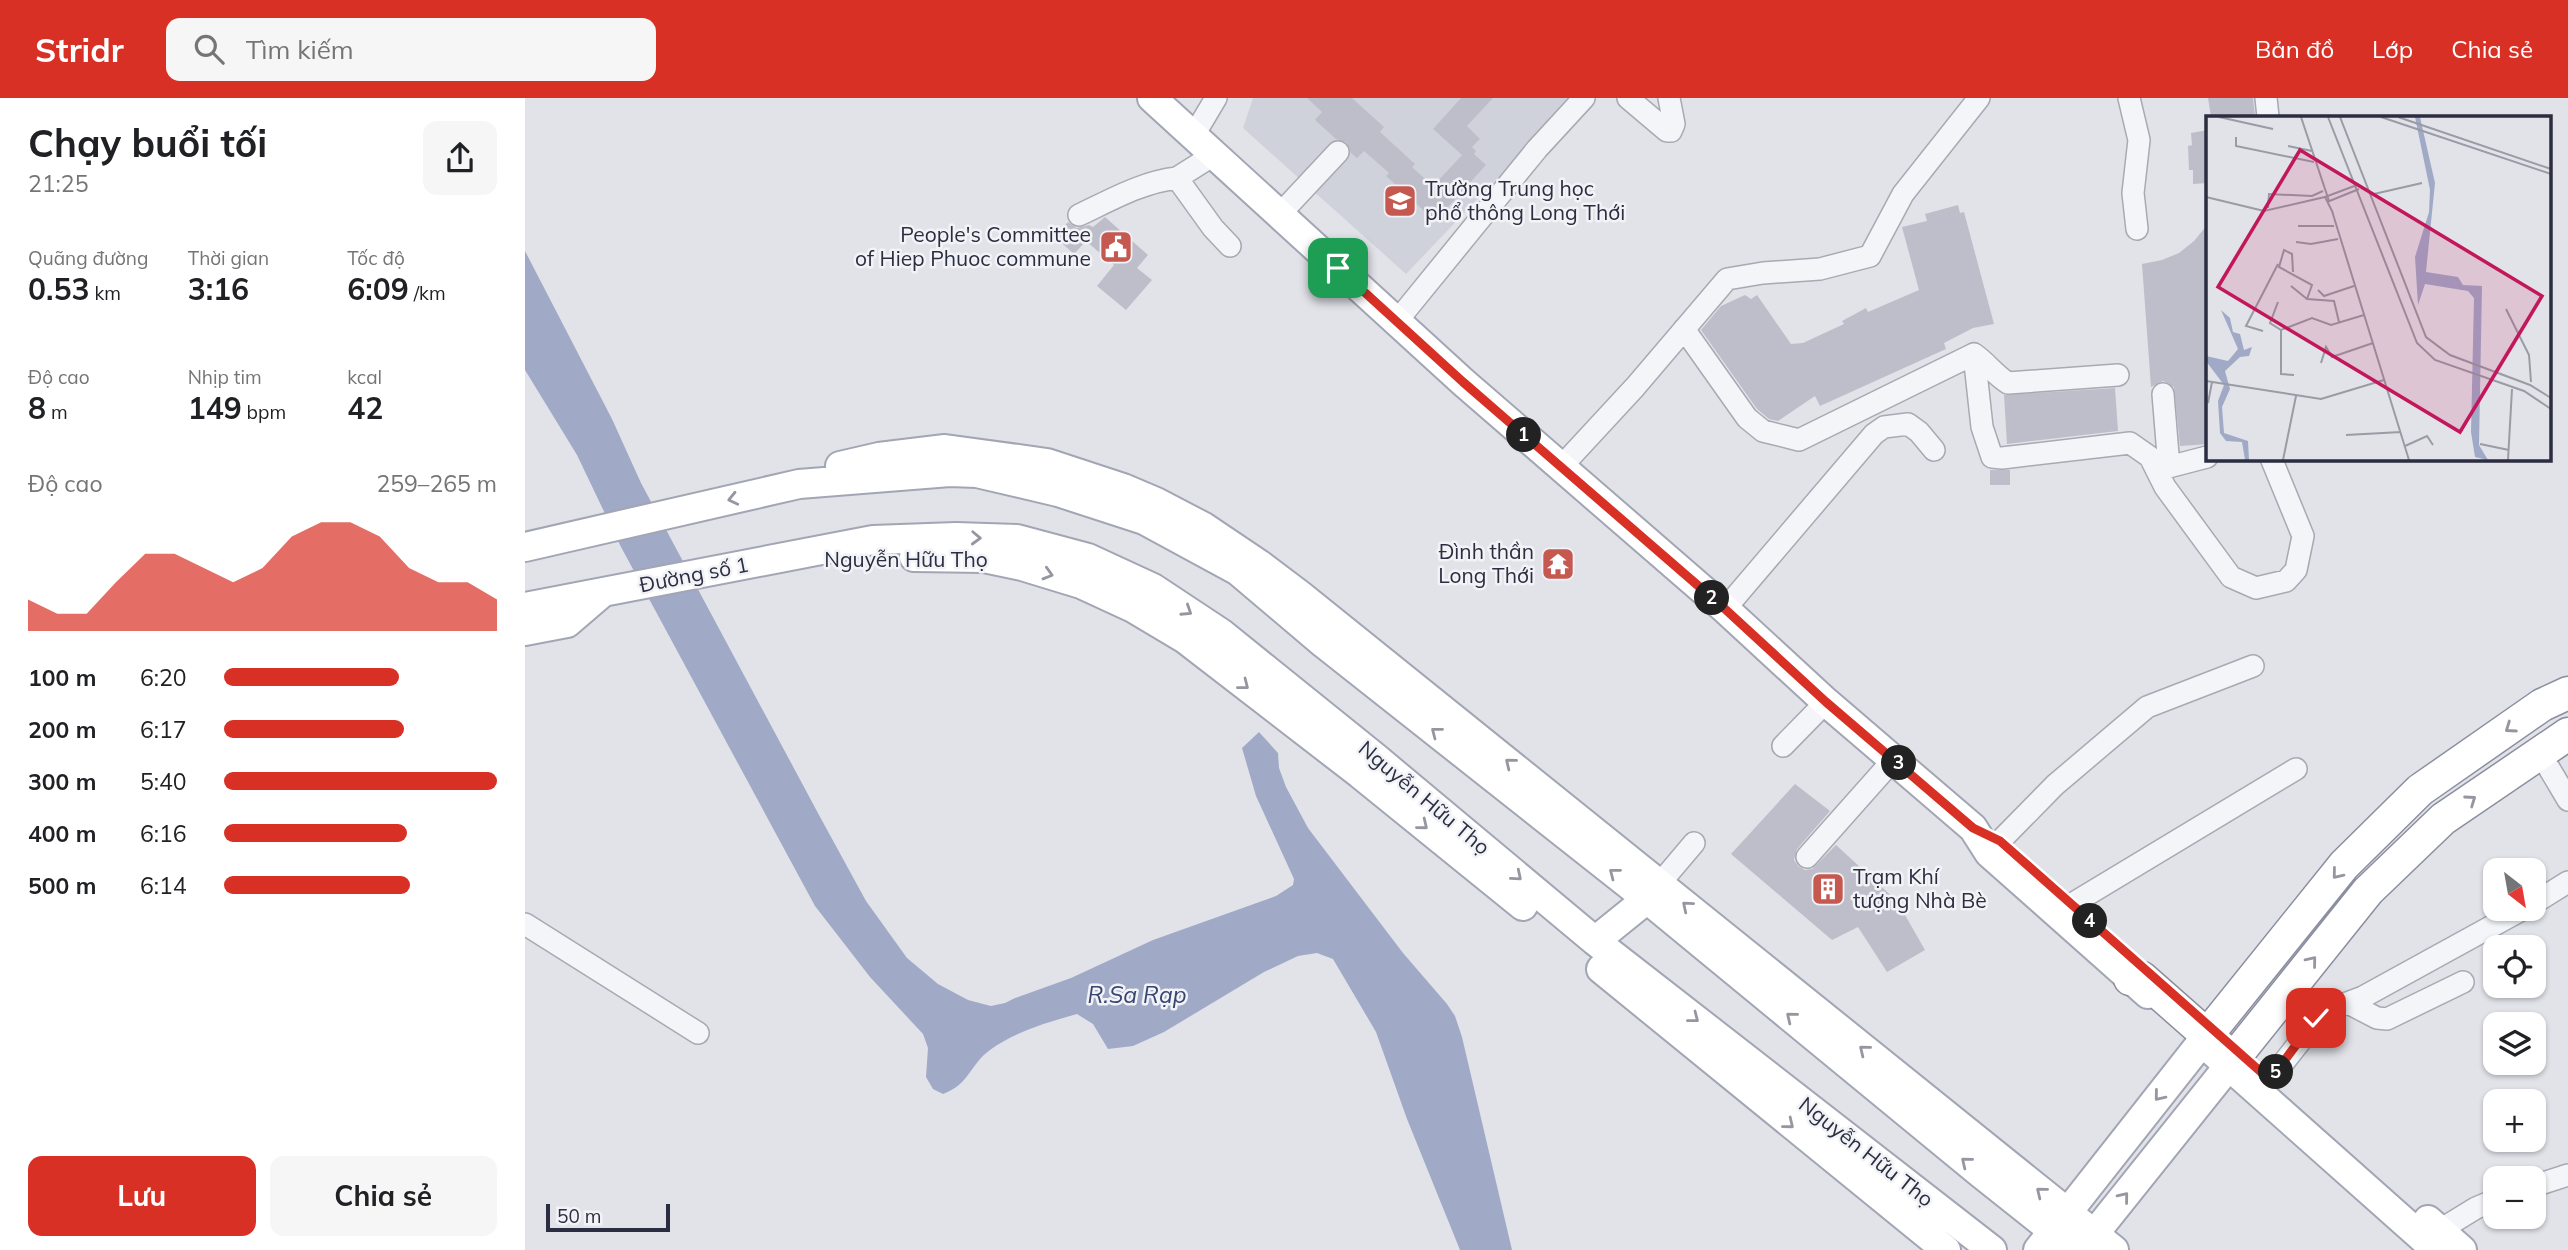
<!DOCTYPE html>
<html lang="vi">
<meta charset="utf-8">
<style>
body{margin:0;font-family:Mulish,sans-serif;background:#f6f6f6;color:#202124;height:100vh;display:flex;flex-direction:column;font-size:26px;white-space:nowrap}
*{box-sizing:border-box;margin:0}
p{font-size:23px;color:#757577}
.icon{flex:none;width:38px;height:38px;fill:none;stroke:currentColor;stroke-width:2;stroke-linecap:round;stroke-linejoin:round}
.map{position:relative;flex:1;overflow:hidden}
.details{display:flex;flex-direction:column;background:#fff;width:525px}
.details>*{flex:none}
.needle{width:46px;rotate:149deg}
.controls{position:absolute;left:1958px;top:760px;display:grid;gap:14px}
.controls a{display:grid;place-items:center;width:63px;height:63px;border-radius:14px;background:#fff;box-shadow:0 2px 5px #0004;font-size:35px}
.scale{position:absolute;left:21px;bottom:18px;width:124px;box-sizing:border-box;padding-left:7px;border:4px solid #2b2e40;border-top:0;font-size:19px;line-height:24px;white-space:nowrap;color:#2b2e40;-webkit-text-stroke:5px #f2f3f7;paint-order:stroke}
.pin{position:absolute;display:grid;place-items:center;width:60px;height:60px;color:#fff;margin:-30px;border-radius:14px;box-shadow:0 4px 10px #0006}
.km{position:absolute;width:35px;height:35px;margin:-18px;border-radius:50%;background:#222;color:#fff;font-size:19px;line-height:35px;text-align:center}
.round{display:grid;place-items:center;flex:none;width:74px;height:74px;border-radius:14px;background:#f6f6f6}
.summary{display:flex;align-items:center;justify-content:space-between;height:119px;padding:0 28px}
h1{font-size:38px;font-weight:700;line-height:52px}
.metrics{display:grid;grid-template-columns:repeat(3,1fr);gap:10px;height:119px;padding:7px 28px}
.metrics div{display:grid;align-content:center}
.metrics b{font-size:30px;font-weight:700}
.metrics small{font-size:19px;font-weight:400}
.metrics p{font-size:19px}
.chart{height:196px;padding:14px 28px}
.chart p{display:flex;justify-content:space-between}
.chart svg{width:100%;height:126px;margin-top:7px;fill:#d93025;opacity:.7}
.action{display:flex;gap:14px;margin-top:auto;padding:14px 28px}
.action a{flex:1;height:80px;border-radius:14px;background:#d93025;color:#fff;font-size:28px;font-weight:700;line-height:80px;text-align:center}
.action a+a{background:#f6f6f6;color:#202124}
ul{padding:0 28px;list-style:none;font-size:23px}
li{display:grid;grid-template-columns:112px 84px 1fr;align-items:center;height:52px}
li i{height:18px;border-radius:9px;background:#d93025}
header{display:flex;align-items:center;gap:42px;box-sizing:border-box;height:98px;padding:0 35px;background:#d93025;color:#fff}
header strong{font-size:33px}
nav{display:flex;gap:38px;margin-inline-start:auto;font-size:24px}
.search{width:490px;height:63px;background:#f6f6f6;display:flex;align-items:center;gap:18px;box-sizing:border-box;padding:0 24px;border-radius:14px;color:#757577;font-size:26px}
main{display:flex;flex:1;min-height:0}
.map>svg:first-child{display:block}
</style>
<header>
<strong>Stridr</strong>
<div class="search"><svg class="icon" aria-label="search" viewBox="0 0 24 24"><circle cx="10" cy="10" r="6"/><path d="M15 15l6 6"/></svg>Tìm kiếm</div>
<nav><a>Bản đồ</a><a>Lớp</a><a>Chia sẻ</a></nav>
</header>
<main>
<section class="details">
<div class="summary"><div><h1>Chạy buổi tối</h1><p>21:25</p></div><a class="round"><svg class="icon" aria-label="share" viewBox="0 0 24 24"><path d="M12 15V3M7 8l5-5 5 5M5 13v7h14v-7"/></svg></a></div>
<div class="metrics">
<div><p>Quãng đường</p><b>0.53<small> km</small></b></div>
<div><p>Thời gian</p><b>3:16</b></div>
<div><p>Tốc độ</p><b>6:09<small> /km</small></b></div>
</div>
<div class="metrics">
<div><p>Độ cao</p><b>8<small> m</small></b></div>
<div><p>Nhịp tim</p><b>149<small> bpm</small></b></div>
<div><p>kcal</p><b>42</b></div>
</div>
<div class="chart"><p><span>Độ cao</span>259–265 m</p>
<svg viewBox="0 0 160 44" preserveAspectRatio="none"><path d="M0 44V33L10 38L20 38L30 27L40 17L50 17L60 22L70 27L80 22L90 11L100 6L110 6L120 11L130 22L140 27L150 27L160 33V44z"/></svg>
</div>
<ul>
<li><b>100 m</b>6:20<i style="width:64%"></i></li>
<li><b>200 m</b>6:17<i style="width:66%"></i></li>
<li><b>300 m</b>5:40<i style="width:100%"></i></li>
<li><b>400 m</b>6:16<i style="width:67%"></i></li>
<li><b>500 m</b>6:14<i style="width:68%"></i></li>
</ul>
<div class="action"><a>Lưu</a><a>Chia sẻ</a></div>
</section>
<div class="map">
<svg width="2043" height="1152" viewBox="0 0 2043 1152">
<rect width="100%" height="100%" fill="#e2e3e9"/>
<path fill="#d0d2db" d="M728 0H1049L881 176 718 30Z"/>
<path fill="#a0aac7" d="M0 153 87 321 116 385 294 717 341 803 382 860 413 886 443 902 466 908 480 905 490 900 546 880 628 842 751 798 768 787 769 781 731 698 717 650 734 634 753 655 754 670 761 689 783 730 878 855 922 906 930 918 937 939 987 1152H935L882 1021 851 934 808 861 792 855 773 858 739 874 639 934 608 948 583 951 568 926 552 916C523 924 489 934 465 952 445 966 445 986 418 996L408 991 401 979 403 950 398 936 345 879 290 808 96 449 52 357 0 272Z"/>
<path fill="#bdbec9" d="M782 0H827L859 29 855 34 890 66 887 69 908 88 937 57 908 31 936 0H968L942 28 955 41 947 49 951 53 949 56 961 67 910 123 861 78 864 75 839 53 832 60 826 55 821 44 811 41 790 22 797 14Z
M1683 0H1728L1730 19H1686Z
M1683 32V85L1668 86V72H1664L1663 48 1667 47 1666 35Z
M1433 107 1435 115 1439 114 1469 226 1448 230 1419 245 1421 251 1295 308 1290 298 1253 323 1244 321 1232 311 1176 232 1196 208 1220 197 1226 201 1232 197 1266 246 1278 245 1319 226 1317 223 1341 210 1343 214 1394 192 1377 129 1402 123 1400 116Z
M580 119 623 157 612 170 627 182 601 212 572 188 589 167 561 143 549 156 530 139 543 124 552 130 564 127 568 129Z
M1683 126V346L1655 348 1649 289 1638 283 1626 289 1617 166 1637 162 1654 155 1669 143Z
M1590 290 1593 333 1482 346 1479 297Z
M1465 372H1485V387H1465Z
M1033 449 1049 464 1034 482 1017 467Z
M1270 686 1305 713 1272 751 1269 762 1273 768 1280 772 1287 771 1311 747 1372 803 1400 852 1362 874 1333 829 1307 842 1206 756Z"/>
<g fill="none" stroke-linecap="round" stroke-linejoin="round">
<defs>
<path id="minor" d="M1103 0 1142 33H1146L1149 26 1144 0
M1604 0 1614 42 1608 95 1612 131
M1741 0 1743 19
M669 37 691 0
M690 56 652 80 688 130 705 148
M755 116 813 54
M554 117C586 102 617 84 652 80
M872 223 1012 51 1059 0
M1159 231 1222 320 1238 333 1274 342 1449 256C1462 265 1470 277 1483 285L1593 277
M1449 256 1457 329 1467 359 1477 360 1605 345 1625 359 1640 389 1706 479 1731 490 1761 483 1771 472 1778 438 1746 360
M1638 296 1644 369
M1036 369 1110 289 1202 181 1238 175 1295 171 1345 158 1378 96 1454 0
M1632 372 1682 359
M1200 511 1349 336 1359 329 1383 326 1394 334 1409 352
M1258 648 1301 604
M2024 670 2043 702
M1475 743 1530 687 1622 609 1728 568
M1282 759 1369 661
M1125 797 1169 745
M2009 805 2043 784
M1547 806 1771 671
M0 826 173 935
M1823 905 1852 920 1862 921 1938 884
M1745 982 1798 914 1838 899 2000 810
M2009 1088 2043 1077
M1915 1132 1951 1110 1970 1102"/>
<path id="major" d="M627 0 938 284 1200 511 1301 604 1448 730 1464 755 1623 896
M315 368 354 359 420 351 522 365 598 390 631 404 679 429 734 466 775 497 1589 1152
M0 449 274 386 425 374 452 375 533 394 619 422 713 473 798 545 1122 801 1455 1075 1552 1152
M389 459 459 460 497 468 556 486 608 510 660 541 835 676 998 808
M0 509 348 442 431 439 492 441 563 460 628 490 696 535 851 660 1070 843 1467 1152
M0 533 42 525 77 495
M1070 843 1122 801
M1076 871 1421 1152
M1677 944 1911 1152
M1903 1122 1937 1152
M1558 1150 1714 955
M1513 1152 1687 931"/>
<path id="highway" d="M1605 881 1617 880 1701 954H1714L1843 793 1918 721 2043 636
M1687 931 1819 767 1895 692 2017 607 2043 595"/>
</defs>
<use href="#minor" stroke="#a7a9b3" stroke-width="24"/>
<use href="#major" stroke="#a2a5b4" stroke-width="32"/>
<use href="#highway" stroke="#8a8e9f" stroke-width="35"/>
<use href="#minor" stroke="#f4f5f8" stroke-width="21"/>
<use href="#major" stroke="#fff" stroke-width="28"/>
<use href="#highway" stroke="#fff" stroke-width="32"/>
</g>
<defs><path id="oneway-chevron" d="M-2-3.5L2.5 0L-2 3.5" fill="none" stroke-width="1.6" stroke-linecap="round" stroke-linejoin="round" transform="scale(1.75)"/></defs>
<g stroke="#9596a0">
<use href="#oneway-chevron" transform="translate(208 401) rotate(167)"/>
<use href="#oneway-chevron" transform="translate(451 440) rotate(2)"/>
<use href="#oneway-chevron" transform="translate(523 476) rotate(16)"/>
<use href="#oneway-chevron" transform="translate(662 513) rotate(33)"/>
<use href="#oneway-chevron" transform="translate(719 587) rotate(38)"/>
<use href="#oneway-chevron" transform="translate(1985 630) rotate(145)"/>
<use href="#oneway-chevron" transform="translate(911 634) rotate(-142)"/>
<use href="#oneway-chevron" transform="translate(985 665) rotate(-141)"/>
<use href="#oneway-chevron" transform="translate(1946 702) rotate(-35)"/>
<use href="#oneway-chevron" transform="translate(898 727) rotate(39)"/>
<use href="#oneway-chevron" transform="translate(1089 775) rotate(-142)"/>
<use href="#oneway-chevron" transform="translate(1812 776) rotate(129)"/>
<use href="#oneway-chevron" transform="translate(992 778) rotate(40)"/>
<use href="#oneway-chevron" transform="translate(1162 808) rotate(-140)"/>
<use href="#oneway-chevron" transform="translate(1787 863) rotate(-51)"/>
<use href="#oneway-chevron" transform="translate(1266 919) rotate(-141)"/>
<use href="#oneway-chevron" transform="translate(1169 920) rotate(38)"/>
<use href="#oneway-chevron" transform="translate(1339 952) rotate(-141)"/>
<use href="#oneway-chevron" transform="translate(1634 998) rotate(129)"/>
<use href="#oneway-chevron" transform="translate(1264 1026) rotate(39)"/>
<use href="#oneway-chevron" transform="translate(1441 1064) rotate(-141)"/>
<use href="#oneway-chevron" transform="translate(1516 1094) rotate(-141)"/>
<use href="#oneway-chevron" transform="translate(1599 1099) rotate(-51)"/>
</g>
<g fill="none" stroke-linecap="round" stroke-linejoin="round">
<defs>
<path id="route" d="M813 170 938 284 1200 511 1301 604 1448 730 1475 743 1745 982 1791 920"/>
</defs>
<use href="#route" stroke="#fff" stroke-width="14"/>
<use href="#route" stroke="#d93025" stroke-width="9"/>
</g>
<defs>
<symbol id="school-square" viewBox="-11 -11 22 22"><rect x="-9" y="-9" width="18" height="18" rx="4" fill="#c55950" stroke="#f2f3f7"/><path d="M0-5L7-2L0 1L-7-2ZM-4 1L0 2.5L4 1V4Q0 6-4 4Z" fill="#fff"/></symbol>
<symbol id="civic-square" viewBox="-11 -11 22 22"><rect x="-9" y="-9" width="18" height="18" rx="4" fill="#c55950" stroke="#f2f3f7"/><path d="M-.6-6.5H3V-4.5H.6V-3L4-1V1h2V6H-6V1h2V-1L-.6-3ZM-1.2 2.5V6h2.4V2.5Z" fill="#fff"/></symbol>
<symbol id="temple-square" viewBox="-11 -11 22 22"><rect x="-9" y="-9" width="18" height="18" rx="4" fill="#c55950" stroke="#f2f3f7"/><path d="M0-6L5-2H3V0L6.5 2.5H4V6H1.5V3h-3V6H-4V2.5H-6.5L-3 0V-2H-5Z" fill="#fff"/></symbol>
<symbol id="building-square" viewBox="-11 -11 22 22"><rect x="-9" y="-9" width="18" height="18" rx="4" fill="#c55950" stroke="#f2f3f7"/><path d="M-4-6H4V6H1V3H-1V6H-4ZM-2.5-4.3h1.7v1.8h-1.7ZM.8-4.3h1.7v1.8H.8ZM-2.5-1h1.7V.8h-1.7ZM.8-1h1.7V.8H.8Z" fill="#fff"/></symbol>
</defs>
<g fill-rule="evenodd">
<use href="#school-square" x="856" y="84" width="38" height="38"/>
<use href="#civic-square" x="572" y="130" width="38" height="38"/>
<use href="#temple-square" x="1014" y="447" width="38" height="38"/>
<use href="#building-square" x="1284" y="772" width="38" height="38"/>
</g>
<g text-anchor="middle" stroke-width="5" stroke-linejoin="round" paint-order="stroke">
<g font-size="21" fill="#2b2e40" stroke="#f2f3f7" text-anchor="start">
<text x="900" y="98">Trường Trung học<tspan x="900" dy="24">phổ thông Long Thới</tspan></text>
<text x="566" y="144" text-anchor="end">People's Committee<tspan x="566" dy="24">of Hiep Phuoc commune</tspan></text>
<text x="1009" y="461" text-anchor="end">Đình thần<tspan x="1009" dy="24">Long Thới</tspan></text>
<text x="1328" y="786">Trạm Khí<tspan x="1328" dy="24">tượng Nhà Bè</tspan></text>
</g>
<g font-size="21" fill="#2b2e40" stroke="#f2f3f7">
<text x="381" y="469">Nguyễn Hữu Thọ</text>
<text transform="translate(169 477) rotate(-11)" y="7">Đường số 1</text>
<text transform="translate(899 700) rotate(40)" y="7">Nguyễn Hữu Thọ</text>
<text transform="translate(1341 1054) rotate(38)" y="7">Nguyễn Hữu Thọ</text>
</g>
<g font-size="23" font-style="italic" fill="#384471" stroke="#f2f3f7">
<text x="612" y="905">R.Sa Rạp</text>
</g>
</g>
<g transform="translate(1681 18)">
<rect width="345" height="345" fill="#e2e3e9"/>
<path d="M209 1H214L229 67 220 156 252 161 257 169 276 170 273 329 282 344 269 341 265 316 268 182 262 175 219 168 212 189 209 141 223 96 224 74ZM15 194 24 202 27 216 34 218 38 234 46 231 43 240 34 241 19 255 24 273 16 291 18 317 42 325 43 344H39L36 326 20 325 14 317 12 285 18 269 0 245V240L22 245 32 233Z" fill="#a0aac7"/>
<path fill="none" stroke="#999ba5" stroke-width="2" d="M13 1 67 13M95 1 123 85M122 1 211 227 229 244 318 275 345 293M134 1 220 221 244 239 324 269 345 282M175 1 345 58M192 1 345 53M30 21V30L108 46M82 30 106 35M168 78 216 67M0 81 58 95 119 81 127 97M119 81 151 69M121 86 153 73M62 92 63 78 106 80 117 75M126 95 203 344M92 110H128M90 126 105 128 132 123M87 156 86 138 78 134 73 151 106 169 101 183M85 170 101 183 128 185 133 206M112 174 118 180 148 170M72 186 64 207 75 214 106 202 125 209 158 199M300 193 323 239 325 266M75 214V258L88 259M57 215 40 210 72 148M115 247 120 231 126 241 167 227M0 265 115 283 178 264M2 287 6 266M140 319 195 316M274 328 303 334M199 330 221 320 227 329M77 344 90 280M302 344 306 273"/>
<path fill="#c2185b" fill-opacity="0.15" stroke="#c2185b" stroke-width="3.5" d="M94 34 336 180 254 316 12 171Z"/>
<rect width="345" height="345" fill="none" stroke="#2b2e40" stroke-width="3.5"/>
</g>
</svg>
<div class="controls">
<a><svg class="needle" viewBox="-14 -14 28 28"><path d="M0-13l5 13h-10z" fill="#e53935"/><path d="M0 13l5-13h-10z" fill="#757577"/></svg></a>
<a><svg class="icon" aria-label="locate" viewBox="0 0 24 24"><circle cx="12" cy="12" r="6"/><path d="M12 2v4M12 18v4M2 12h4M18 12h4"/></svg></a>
<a><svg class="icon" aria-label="layers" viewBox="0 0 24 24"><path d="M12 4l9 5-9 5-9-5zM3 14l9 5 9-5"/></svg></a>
<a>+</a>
<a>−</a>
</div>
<div class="scale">50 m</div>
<div class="pin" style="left:813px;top:170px;background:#1e9e55"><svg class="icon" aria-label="arrive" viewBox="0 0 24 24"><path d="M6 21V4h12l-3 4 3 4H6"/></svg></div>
<div class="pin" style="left:1791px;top:920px;background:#d93025"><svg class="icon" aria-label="check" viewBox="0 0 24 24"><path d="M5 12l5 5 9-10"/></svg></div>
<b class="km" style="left:999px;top:337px">1</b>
<b class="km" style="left:1187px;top:500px">2</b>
<b class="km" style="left:1374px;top:665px">3</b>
<b class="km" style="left:1565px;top:823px">4</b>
<b class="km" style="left:1751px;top:974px">5</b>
</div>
</main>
